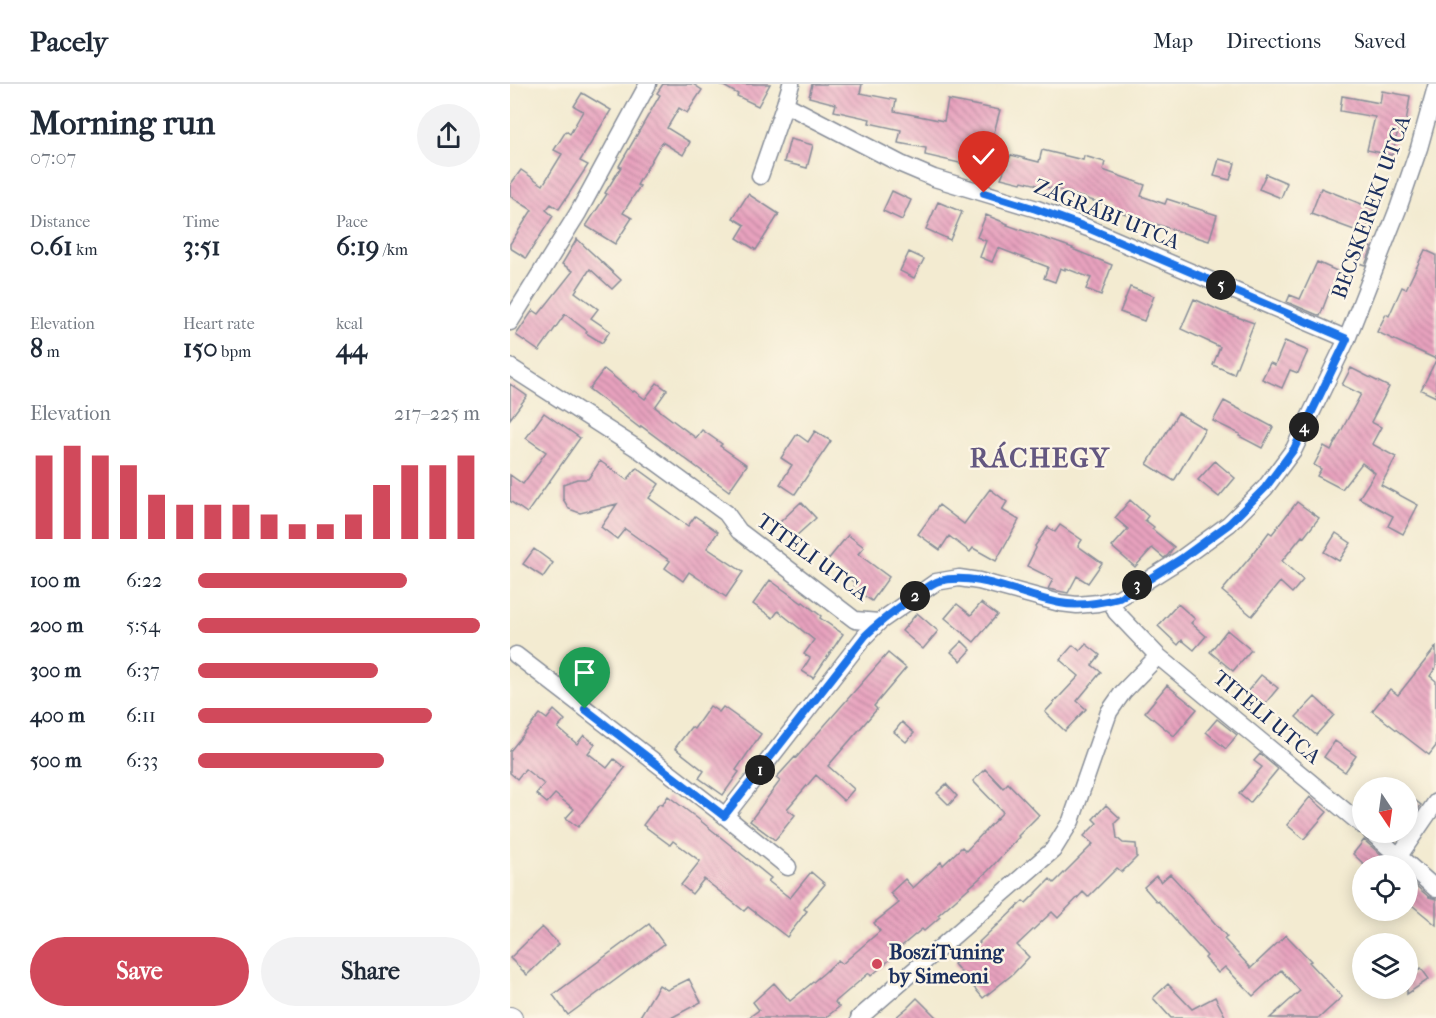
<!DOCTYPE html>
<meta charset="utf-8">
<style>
body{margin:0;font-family:"IM FELL French Canon",serif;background:#f2f2f3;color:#1f2937;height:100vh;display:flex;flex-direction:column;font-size:22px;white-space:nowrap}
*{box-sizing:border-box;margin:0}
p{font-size:20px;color:#747a83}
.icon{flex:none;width:33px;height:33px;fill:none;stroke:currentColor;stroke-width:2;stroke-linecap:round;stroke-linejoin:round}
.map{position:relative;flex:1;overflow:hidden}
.sheet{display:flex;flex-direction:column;background:#fff;width:510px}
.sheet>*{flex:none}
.needle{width:39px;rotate:167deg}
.fabs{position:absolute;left:842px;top:693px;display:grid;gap:12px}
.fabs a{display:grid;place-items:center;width:66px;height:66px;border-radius:50%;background:#fff;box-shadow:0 3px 15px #0003;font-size:30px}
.pin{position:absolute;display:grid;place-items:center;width:51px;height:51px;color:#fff;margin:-62px -26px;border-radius:50% 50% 50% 0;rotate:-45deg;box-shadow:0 0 6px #0007}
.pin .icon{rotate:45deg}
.km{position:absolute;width:30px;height:30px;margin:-15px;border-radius:50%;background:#222;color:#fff;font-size:16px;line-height:30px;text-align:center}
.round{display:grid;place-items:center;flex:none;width:63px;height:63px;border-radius:32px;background:#f2f2f3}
.headline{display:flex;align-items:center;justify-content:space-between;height:102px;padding:0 30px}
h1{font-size:33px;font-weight:700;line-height:45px}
.stats{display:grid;grid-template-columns:repeat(3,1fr);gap:9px;height:102px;padding:6px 30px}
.stats div{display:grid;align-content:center}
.stats b{font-size:26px;font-weight:700}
.stats small{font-size:16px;font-weight:400}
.stats p{font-size:16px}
.chart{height:168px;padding:12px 30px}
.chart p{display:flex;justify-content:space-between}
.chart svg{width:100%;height:108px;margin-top:6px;stroke:#d1495b;stroke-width:6}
.action{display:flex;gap:12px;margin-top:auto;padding:12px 30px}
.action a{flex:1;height:69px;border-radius:36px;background:#d1495b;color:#fff;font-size:24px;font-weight:700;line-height:69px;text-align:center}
.action a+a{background:#f2f2f3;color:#1f2937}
ul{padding:0 30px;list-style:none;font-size:20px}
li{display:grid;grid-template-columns:96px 72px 1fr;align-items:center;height:45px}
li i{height:15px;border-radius:8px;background:#d1495b}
header{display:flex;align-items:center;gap:36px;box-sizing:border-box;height:84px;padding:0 30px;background:#fff;border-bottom:2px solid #e0e1e3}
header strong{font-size:28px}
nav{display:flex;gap:33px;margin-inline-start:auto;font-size:21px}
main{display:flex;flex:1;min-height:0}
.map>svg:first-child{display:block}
</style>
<header>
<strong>Pacely</strong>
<nav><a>Map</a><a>Directions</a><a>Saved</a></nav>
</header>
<main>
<section class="sheet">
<div class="headline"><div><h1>Morning run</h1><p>07:07</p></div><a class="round"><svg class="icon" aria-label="share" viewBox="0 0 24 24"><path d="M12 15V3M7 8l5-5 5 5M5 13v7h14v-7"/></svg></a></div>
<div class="stats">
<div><p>Distance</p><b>0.61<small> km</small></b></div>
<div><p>Time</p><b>3:51</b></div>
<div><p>Pace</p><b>6:19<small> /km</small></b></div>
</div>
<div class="stats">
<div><p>Elevation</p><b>8<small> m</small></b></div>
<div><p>Heart rate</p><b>150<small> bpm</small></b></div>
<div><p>kcal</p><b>44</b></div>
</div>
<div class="chart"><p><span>Elevation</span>217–225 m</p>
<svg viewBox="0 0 160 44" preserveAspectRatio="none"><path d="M5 44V10M15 44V6M25 44V10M35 44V14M45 44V26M55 44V30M65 44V30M75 44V30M85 44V34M95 44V38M105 44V38M115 44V34M125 44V22M135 44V14M145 44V14M155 44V10"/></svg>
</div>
<ul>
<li><b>100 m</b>6:22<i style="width:74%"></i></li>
<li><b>200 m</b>5:54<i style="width:100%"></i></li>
<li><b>300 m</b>6:37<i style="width:64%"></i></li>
<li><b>400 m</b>6:11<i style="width:83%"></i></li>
<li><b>500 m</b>6:33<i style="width:66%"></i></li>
</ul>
<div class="action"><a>Save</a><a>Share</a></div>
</section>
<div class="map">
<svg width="926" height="934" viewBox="0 0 926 934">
<defs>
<pattern id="building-back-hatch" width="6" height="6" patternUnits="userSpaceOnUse" patternTransform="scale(1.5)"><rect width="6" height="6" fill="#e8a2be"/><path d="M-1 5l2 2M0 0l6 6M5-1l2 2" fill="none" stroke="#bb849e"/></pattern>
</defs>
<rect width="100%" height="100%" fill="#fcf5e5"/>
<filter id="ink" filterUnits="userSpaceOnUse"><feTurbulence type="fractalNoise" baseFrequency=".0167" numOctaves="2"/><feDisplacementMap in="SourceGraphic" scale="12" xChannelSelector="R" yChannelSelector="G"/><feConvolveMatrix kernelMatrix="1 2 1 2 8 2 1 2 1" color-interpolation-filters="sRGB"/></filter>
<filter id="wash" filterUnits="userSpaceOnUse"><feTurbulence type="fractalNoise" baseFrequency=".008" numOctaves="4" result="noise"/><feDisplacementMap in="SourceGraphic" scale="24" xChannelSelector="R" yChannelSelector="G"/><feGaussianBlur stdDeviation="1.35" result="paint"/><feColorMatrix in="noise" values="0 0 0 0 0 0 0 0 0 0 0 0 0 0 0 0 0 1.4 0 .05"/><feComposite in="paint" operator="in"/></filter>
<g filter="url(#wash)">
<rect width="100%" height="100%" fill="#f3ebd1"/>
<g id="blocks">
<path fill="url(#building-back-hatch)" d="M153 0H183L192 6 177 29 169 24 157 44 180 58 173 71 152 58 127 101 130 102 113 129 122 134 105 160 76 142 97 110 95 109 111 83 109 82 150 11 147 9Z
M210 0H260L248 22 227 12 228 10Z
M302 0H352L350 9 386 16 384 27 434 37 438 16 490 26 481 60H482L471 86 454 82V80L415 71 416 64 388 59 391 46 359 39 360 35 324 27 326 20 299 13Z
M872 7 900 12 896 39 890 38 882 71 857 66 865 33 830 27 832 12 870 19Z
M72 9 101 26 70 77 78 81 49 125 41 120 36 126 43 132 16 174 0 164V160L22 126 0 112V101L11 86 33 101 52 70 44 66 56 47 60 50 73 27 64 22Z
M280 55 303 61 297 84 274 78Z
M532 66 573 76 574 72 595 78 593 86 635 101 631 112 655 120 657 115 707 131 699 157 636 137 599 124 600 122 561 110V109L512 97 511 99 491 94 501 71 529 78Z
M709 75 725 79 720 96 704 92Z
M756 90 777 99 771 114 749 105Z
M811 104 864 125 855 150 801 130Z
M382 107 401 116 392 136 373 127Z
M238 110 269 130 246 166 227 154 235 141 223 134Z
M428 118 452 128 440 156 416 145Z
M476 131 498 140 497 141 563 164 562 165 602 181 591 211 576 205 581 194 555 184V186L550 184 545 198 534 194 538 183 488 164 482 178 470 173 476 157 467 153Z
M67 155 111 196 102 205 80 185 65 208 88 225 81 234 100 247 92 259 76 249 77 247 55 230 29 267 6 251 23 226 29 230 63 187 52 180Z
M852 160 862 164 855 181 846 178Z
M915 166 926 171V275L867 248 876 230 879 232 892 203 896 205Z
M399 168 414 175 404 194 390 187Z
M807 178 829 188 821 207 820 206 810 232 777 218 780 211 790 215Z
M620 203 644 212 634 237 610 228Z
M684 215 713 228 744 239 724 290 703 281 710 263 671 245Z
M775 257 798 267 788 289 780 286 772 304 752 295 760 279 765 281Z
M926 276V313L911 306Z
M841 284 879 303 861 338 871 343 862 360 886 373 871 401 908 421 893 450 878 442 883 432 849 414 865 389 852 379 832 405 807 392 811 385 804 381 814 362 821 366 851 310 832 301Z
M94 285 123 308 124 307 135 315 147 299 157 306 145 323 186 354 192 346 212 360 210 362 237 381 219 407 131 342 130 344 109 328 79 305Z
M0 300 17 312 0 335Z
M714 317 763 343 752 364 729 352 730 350 703 337Z
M34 329 70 354 17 429 0 417V391L13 400 36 368 16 354Z
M668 329 695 345 664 397 637 380Z
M305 347 321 357 285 410 270 400 282 381 271 374 287 350 298 358Z
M90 377 117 396 127 384 149 400 139 414 178 442 185 432 208 448 197 464 233 488 216 513 179 488 173 497 155 484 160 477 115 445 107 455 91 443 107 420 70 429 59 425 53 415V400L67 395H78Z
M705 377 725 394 709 413 688 396Z
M480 405 497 418 492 426 509 436 486 477 463 464 460 468 439 452 430 466 408 450 429 421 454 440Z
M620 416 638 432 635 436 644 443 642 445 664 463 658 471 654 474 642 464 625 483 602 463 618 445 605 434Z
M291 418 306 434 285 453 270 438Z
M787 418 809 434 794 453 792 452 772 477 793 496 782 509 770 498 742 532 712 507 742 471 759 448 762 450Z
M550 441 572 456 568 462 592 479 578 499 567 492 558 509 538 505 543 495 517 482 526 464 525 462 538 443 545 448Z
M826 449 841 459 829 477 814 468Z
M338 451 354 463 348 470 379 493 362 517 343 504 346 500 317 477Z
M24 465 43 479 33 493 13 480Z
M260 496 292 519 293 518 311 532 310 534 333 550 303 594 292 587 300 574 294 570 304 556 268 527 263 534 243 520Z
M471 519 487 531 464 558 435 534 447 520 461 531Z
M668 520 685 535 681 539 696 552 684 566 672 556 668 561 648 542Z
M407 529 428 547 413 565 392 547Z
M717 546 741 566 723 587 700 568Z
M452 557 461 566 451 577 441 568Z
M576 560 590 571 582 581 591 588 567 617 576 625 555 647 535 628 569 592 550 576 563 561 570 567Z
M926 563V583L920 592 926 597V662L919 671 862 627 880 605 888 611Z
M378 569 396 584 364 622 367 625 318 682 344 705 334 717 306 691 277 725 285 731 265 756 240 737 270 697 266 694 285 673 286 674Z
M751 591 768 604 754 621 737 608Z
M657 601 687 625 664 652 635 628Z
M805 613 824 631 806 651 786 633Z
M200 622 209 628 213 623 251 650 226 686 229 688 213 711 189 694 194 687 165 664 181 643 184 645Z
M44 626 55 636 48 644 67 660 74 651 85 660 78 669 97 684 104 675 115 684 68 743 56 734 64 725 45 710 37 719 26 710 34 700 15 685 7 695 0 689V667L30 630 37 635Z
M707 635 727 651 716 665 696 648Z
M392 638 404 649 396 658 384 648Z
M825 657 846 672 835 688 814 673Z
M750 670 768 685 740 719 729 710 752 683 744 677Z
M475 685 493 704 498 699 529 731 508 752 509 753 478 787 428 831 430 833 414 847 412 845 381 871 383 873 361 892 359 889 325 918 329 923 315 934H238L249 926 243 918 264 899 280 917 314 889 328 876 332 880 370 847 364 839 389 819 380 809 395 795 403 804 431 778 433 781 452 763 456 767 493 728 463 697Z
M436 700 447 712 439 721 427 709Z
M897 710 911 721 897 742Z
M158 712 187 734 261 794 258 797 280 814 301 788 315 800 294 825 297 827 277 853 238 823 234 827 194 795 182 810 171 801 190 777 163 757 160 761 133 741 149 720 152 721Z
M800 713 817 728 794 755 777 741Z
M596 721 610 734 605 739 607 754 613 759 626 760 627 773 612 788 607 784 578 813 573 808 548 834 542 828 507 861 519 873 503 890 473 914 444 880 470 859 469 858 487 841V842L513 817 516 819 540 795 544 799 583 760 574 752 587 739 583 735Z
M854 756 876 775 870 782H856L843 770Z
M660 790 696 829 717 853 714 855 741 884 776 851 801 877 799 878 832 913 809 934H760L790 907 771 886 743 912 715 883 708 889 695 874 697 872 648 817 647 818 634 803 646 792 651 798Z
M897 794 919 813 926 815V841L897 817Z
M139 840 154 860 58 931 43 911Z
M32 843 49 860 17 891 0 874Z
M911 884 919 895 897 910V894Z
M179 895 191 918 161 934H129L149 901 157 906Z
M658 900 682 925 705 913 716 934H661L643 914Z
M407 914 427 934H385L398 923Z"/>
</g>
</g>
<g filter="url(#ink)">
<use href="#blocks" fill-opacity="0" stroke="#878d98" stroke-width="1.5"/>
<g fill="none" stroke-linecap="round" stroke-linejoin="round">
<defs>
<path id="minor" d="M275 20 391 80 424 94 527 125 578 144 837 255
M250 92 275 20 281 0
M0 238 68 129 138 0
M0 283 131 367 216 429 229 447 345 536 369 538
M601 516 606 528 648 572 852 741
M6 571 215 732
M861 748 926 805
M889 772 926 718
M278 783 215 732 355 552 369 538 426 498 449 494 469 497 550 519 567 521 588 519 609 514 671 475 719 440 755 404 784 365 837 255 888 125 909 64 926 3
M349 934 543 766 561 737 599 628 613 608 648 572"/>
<path id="tertiary" d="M0 933 2 934"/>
</defs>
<use href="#minor" stroke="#878d98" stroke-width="19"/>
<use href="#tertiary" stroke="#878d98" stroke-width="22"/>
<use href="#minor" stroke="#fff" stroke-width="16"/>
<use href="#tertiary" stroke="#fff" stroke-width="20"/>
</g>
</g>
<g fill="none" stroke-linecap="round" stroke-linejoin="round" filter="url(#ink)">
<defs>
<path id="route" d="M75 625 214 732 355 552C372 535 390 523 409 509 415 505 422 499 429 497 468 487 511 512 550 519 569 523 590 519 609 514L671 475 719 440 755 404 784 365 837 255 578 144 526 125 474 109"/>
</defs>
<use href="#route" stroke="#fff" stroke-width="12"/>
<use href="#route" stroke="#1a73e8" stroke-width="8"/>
</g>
<circle fill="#d1495b" stroke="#fcf5e5" stroke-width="2" cx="367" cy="880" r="6"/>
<g text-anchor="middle" stroke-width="5" stroke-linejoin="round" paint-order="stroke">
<g font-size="21" fill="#1b2f5e" stroke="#fcf5e5">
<text transform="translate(861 123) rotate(-70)" y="7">BECSKEREKI UTCA</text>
<text transform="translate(597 130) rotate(22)" y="7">ZÁGRÁBI UTCA</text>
<text transform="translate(303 473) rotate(36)" y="7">TITELI UTCA</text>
<text transform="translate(757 633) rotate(40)" y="7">TITELI UTCA</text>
</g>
<g font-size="21" font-weight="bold" fill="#1b2f5e" stroke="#fcf5e5" text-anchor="start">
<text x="379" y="875">BosziTuning<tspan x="379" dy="24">by Simeoni</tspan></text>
</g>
<g font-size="27" font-weight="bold" letter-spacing="1.5" fill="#635780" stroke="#fcf5e5">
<text x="530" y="383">RÁCHEGY</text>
</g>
</g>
</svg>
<div class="fabs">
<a><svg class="needle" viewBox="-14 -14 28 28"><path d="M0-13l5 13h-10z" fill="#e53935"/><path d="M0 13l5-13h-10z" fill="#747a83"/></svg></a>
<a><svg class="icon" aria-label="locate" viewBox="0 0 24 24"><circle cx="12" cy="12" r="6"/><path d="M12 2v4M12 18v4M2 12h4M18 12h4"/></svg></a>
<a><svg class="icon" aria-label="layers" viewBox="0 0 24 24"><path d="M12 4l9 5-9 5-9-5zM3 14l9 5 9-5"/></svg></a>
</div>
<div class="pin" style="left:75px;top:625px;background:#1e9e55"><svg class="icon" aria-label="arrive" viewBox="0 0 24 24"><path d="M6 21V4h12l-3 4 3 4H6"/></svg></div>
<div class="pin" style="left:474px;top:109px;background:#d93025"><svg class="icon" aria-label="check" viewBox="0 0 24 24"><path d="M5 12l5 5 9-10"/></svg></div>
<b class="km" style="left:250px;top:686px">1</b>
<b class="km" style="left:405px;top:512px">2</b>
<b class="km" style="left:627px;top:501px">3</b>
<b class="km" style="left:794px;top:343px">4</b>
<b class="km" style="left:711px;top:201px">5</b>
</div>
</main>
